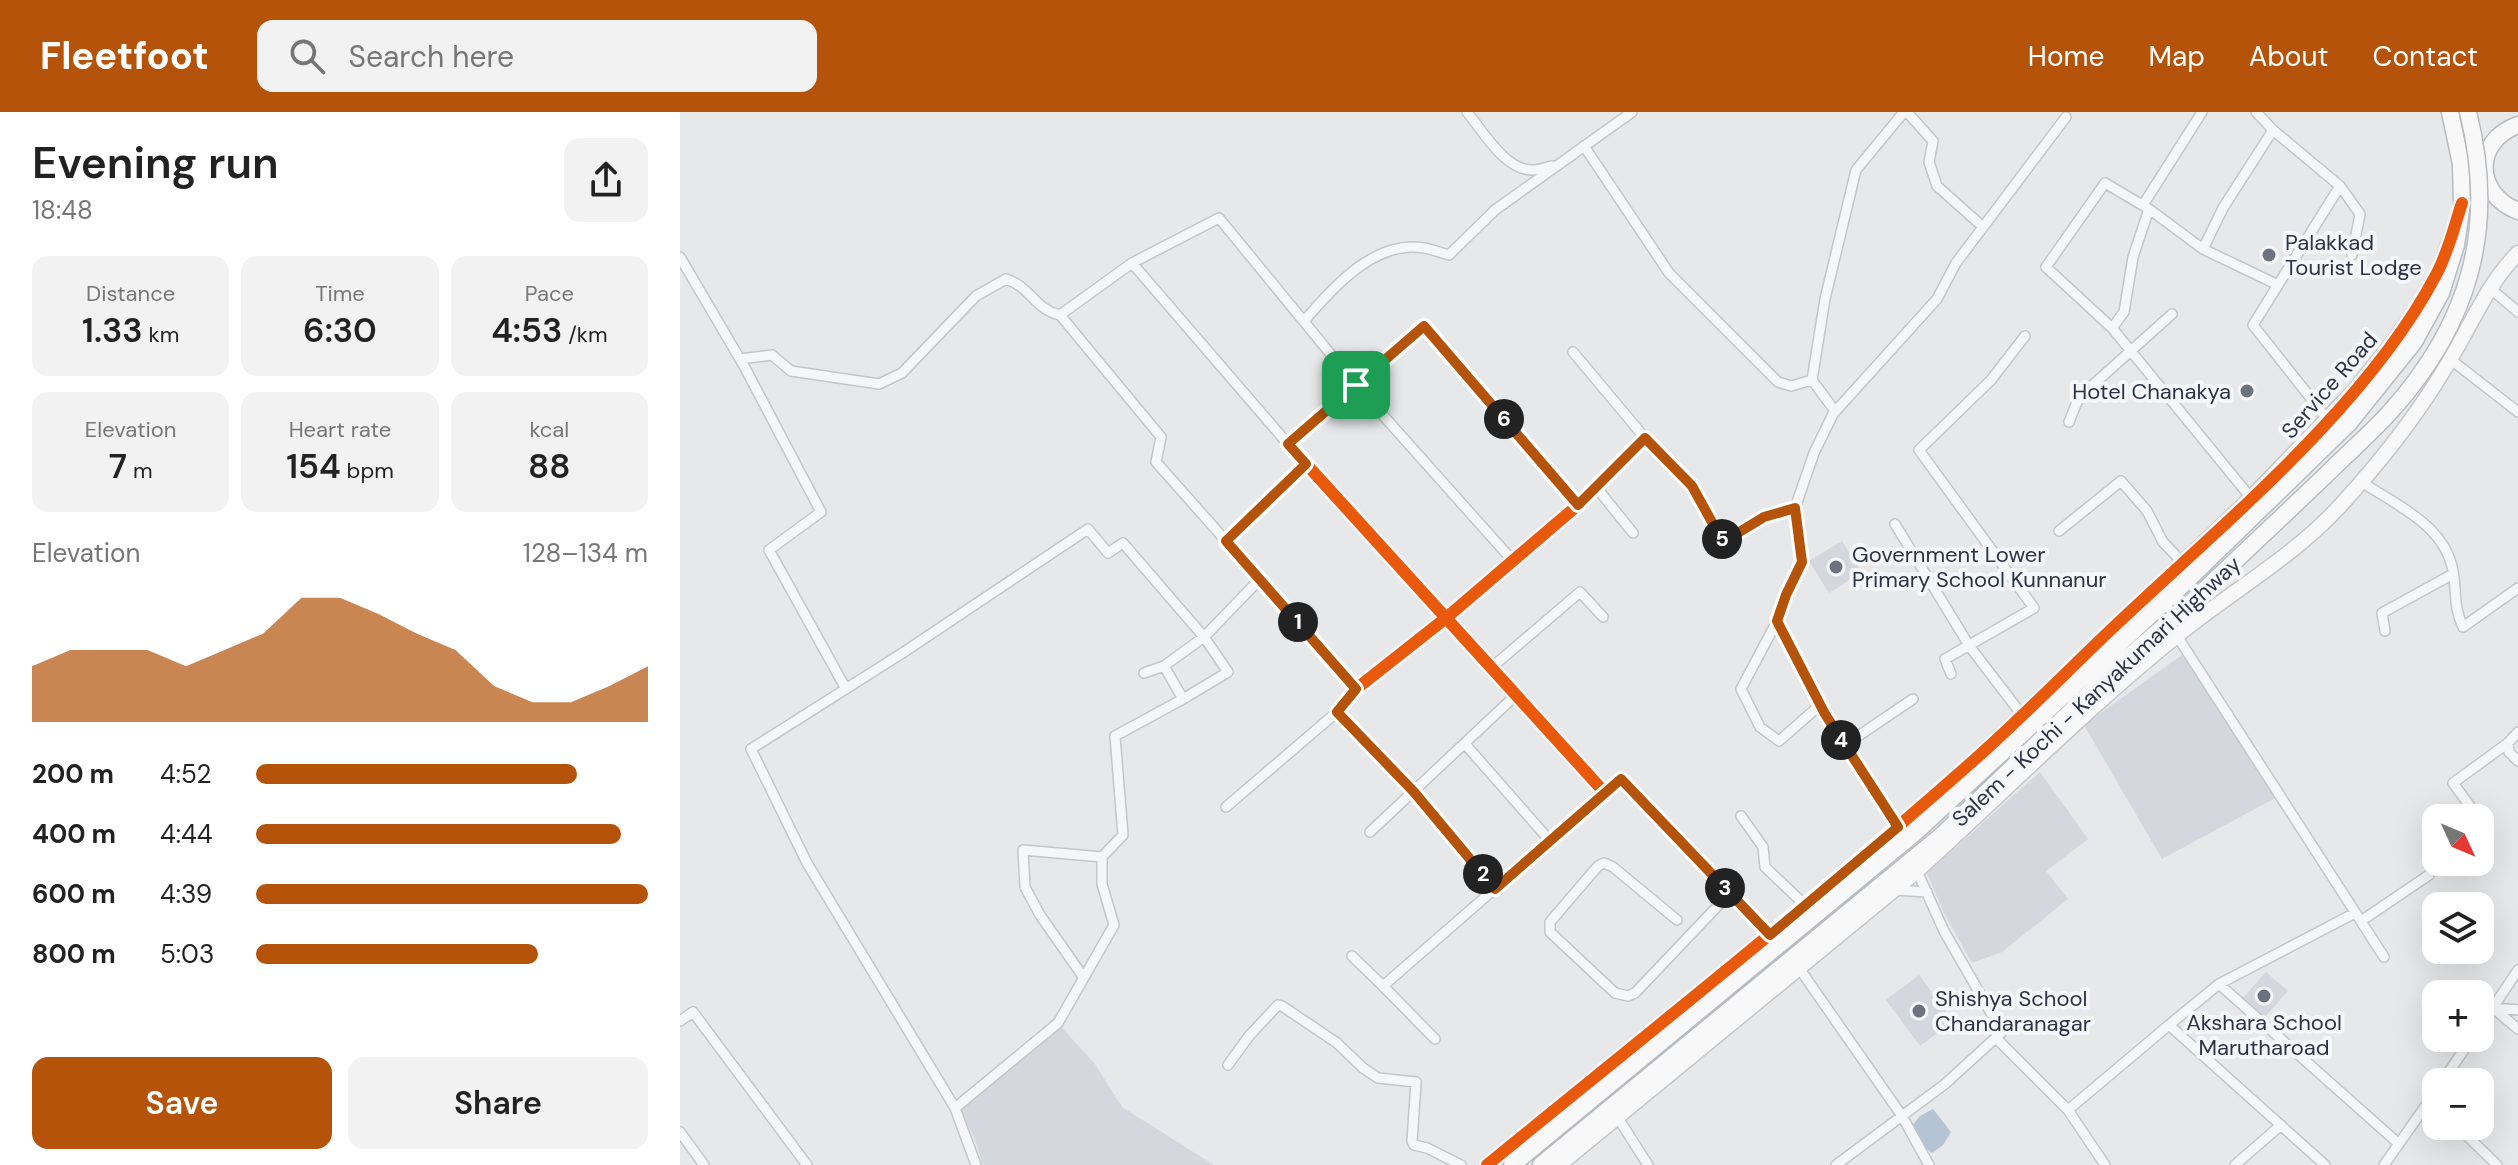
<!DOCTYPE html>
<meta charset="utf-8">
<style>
body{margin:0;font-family:"DM Sans",sans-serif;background:#f2f2f2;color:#222;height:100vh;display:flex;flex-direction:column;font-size:30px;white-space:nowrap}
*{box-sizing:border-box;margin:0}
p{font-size:26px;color:#767676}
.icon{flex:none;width:44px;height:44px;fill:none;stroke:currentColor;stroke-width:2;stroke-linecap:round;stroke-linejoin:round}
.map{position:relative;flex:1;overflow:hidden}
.details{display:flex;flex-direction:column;background:#fff;width:680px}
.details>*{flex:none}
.needle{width:52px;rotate:134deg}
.buttons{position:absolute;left:1742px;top:692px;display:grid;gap:16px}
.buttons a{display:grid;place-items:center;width:72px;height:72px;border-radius:16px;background:#fff;box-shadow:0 8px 32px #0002;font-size:40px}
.pin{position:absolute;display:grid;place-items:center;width:68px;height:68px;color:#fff;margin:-34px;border-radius:16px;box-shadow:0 4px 12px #0006}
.km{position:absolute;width:40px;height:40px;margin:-20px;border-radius:50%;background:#222;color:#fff;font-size:22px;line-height:40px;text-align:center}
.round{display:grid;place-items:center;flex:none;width:84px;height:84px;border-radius:16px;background:#f2f2f2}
.headline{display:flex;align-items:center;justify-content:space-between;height:136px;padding:0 32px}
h1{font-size:44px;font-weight:600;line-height:60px}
.stats{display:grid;grid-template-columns:repeat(3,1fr);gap:12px;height:136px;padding:8px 32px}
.stats div{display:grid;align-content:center;border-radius:16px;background:#f2f2f2;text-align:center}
.stats b{font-size:34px;font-weight:600}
.stats small{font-size:22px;font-weight:400}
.stats p{font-size:22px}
.chart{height:224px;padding:16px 32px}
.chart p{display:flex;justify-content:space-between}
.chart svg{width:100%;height:144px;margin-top:8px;fill:#b45309;opacity:.7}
.button{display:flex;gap:16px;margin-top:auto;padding:16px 32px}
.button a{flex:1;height:92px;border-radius:16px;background:#b45309;color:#fff;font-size:32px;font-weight:600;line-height:92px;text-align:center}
.button a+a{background:#f2f2f2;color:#222}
ul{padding:0 32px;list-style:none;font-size:26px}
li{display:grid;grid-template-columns:128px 96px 1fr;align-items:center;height:60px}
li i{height:20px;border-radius:10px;background:#b45309}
header{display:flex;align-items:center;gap:48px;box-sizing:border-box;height:112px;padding:0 40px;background:#b45309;color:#fff}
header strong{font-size:38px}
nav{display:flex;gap:44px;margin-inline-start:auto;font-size:28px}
.search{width:560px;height:72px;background:#f2f2f2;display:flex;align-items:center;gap:20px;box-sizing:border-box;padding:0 28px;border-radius:16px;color:#767676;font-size:30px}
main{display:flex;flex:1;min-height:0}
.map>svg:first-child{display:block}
</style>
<header>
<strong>Fleetfoot</strong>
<div class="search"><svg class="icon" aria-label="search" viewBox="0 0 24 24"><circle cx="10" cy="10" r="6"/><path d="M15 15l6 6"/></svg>Search here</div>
<nav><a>Home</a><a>Map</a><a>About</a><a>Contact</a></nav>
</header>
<main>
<section class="details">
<div class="headline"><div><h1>Evening run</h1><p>18:48</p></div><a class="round"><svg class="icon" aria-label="share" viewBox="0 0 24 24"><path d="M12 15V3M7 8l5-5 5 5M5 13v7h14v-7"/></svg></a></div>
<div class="stats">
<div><p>Distance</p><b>1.33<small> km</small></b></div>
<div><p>Time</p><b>6:30</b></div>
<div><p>Pace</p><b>4:53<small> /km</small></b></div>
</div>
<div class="stats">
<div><p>Elevation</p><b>7<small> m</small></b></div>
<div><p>Heart rate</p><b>154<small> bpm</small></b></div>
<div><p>kcal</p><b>88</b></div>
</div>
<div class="chart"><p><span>Elevation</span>128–134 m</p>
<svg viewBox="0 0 160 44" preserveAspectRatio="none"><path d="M0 44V27L10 22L20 22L30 22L40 27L50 22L60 17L70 6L80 6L90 11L100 17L110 22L120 33L130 38L140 38L150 33L160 27V44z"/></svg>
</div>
<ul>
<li><b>200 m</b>4:52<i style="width:82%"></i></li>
<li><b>400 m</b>4:44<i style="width:93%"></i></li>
<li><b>600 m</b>4:39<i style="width:100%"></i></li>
<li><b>800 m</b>5:03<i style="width:72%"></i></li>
</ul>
<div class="button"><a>Save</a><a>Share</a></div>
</section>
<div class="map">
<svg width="1838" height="1053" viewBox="0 0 1838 1053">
<rect width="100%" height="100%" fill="#e6e8ea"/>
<path fill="#d4d7dd" d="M1162 429 1182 460 1149 481 1129 449Z
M1502 543 1597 685 1482 747 1404 613Z
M1360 660 1408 727 1366 759 1388 787 1322 840 1292 851 1264 801 1247 761Z
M1586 860 1608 879 1583 907 1561 888Z
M1239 863 1273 909 1240 934 1206 888Z
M381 915 415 952 442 995 534 1053H303L294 1025 279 996 344 941Z"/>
<path fill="#b4c4d5" d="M1253 997 1271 1020 1263 1033 1252 1041 1239 1030 1232 1014 1240 1004Z"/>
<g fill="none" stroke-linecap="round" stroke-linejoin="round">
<defs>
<path id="street" d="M787 0C803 19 825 59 853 58 859 58 866 55 872 54
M1227 0 1253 29 1249 50 1257 74 1302 114
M1576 0 1593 18
M904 34 989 161 1098 270 1111 274 1132 268
M1463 93 1522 0
M1523 137 1543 96 1593 18 1660 74 1680 102 1672 143
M0 145 64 254 141 400 89 438 166 577
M452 151 539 106 676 273 833 449
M1811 177 1838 200
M624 209C653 176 695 127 744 136 752 137 761 141 769 143L815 98 952 0
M1432 216 1444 200 1453 145 1469 97
M893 240 965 326 898 393
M60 247 92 243 111 259 199 272 222 261 296 184 326 167C351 175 354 197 380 203
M1770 247 1838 300
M1155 299 1132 268 1145 187 1176 58 1224 0
M1648 308 1573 213 1660 74
M1389 310 1397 290 1406 279 1492 202
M965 326 1012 374 1043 430 1084 405 1115 396
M626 352 546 429 676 577 766 506 898 393 744 214 608 332 925 681
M1680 369C1716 393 1765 413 1773 459 1777 481 1773 494 1783 515L1838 476
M916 375 953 421
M1571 386 1432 216 1366 155 1425 71 1469 97 1523 137 1598 173
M1215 412 1290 535 1342 603
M1379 419 1441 369 1467 399 1483 430 1503 451
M546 429 476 350 481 325 380 203 452 151 608 332
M1097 509 1061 577 1080 615 1099 629 1140 593
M1705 519 1702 501 1773 462
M1497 524 1704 845
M811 556 900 480 923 505
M464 561 484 554
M1271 562 1265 547 1354 496 1239 338 1311 268 1345 224
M676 577 657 600 734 680 815 777
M1838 620 1828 631 1829 640 1838 649
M785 632 871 730
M1165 633 1233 587
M546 695 657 600
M1795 701 1773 671 1828 631
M1061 704 1083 735 1085 755 1125 793
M1218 715 1145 602 1097 509 1122 450 1115 396 1134 341 1153 302 1257 187 1276 151 1386 5
M690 720 836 583
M1215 778 1247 780
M997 808 933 755 924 751 918 754 870 810V820L935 881 948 884 955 881 1050 781
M1681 809 1749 763
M672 844 703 874
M1119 856 1222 1004 1249 1053
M404 866 360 803 345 775 343 738 422 745
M1539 872 1719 1032
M1813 896 1838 917
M1813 896 1838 898
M0 909 13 900 127 1053
M1800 915 1838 858
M1316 926 1388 998 1489 913
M755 927 703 874 941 667 1090 823
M548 953 569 924 598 893 602 894 657 931 683 956 698 966 736 970 732 1029 734 1033 747 1036 781 1053
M1762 970 1792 926
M275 996 378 911 434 813 422 772V745L443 723 435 624 503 587 484 554 524 525 580 467
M1388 998 1425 1053
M938 1006 968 1053
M1777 1014 1817 1053
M0 1020 24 1053
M296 1053 275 996 127 751 71 637 224 540 408 417 428 441 443 431 524 525 548 560 503 587
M1156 1053 1265 972 1322 920 1264 819 1237 759
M1555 1053 1601 1013
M1645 1053 1489 913 1539 872 1675 801
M1704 1053 1756 979"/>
<path id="secondary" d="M807 1053 1090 823 1248 689 1298 645 1571 386 1675 278 1713 230 1738 195 1759 159 1772 122
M879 1053 1237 759C1324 680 1407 596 1499 522 1552 479 1613 445 1660 394 1704 346 1748 289 1779 232 1797 200 1812 167 1838 141"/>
<path id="highway" d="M1838 13C1793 29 1794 82 1838 99
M832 1053 1237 719 1490 485 1669 311 1734 230 1761 181 1776 133 1782 91 1781 52 1770 0
M861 1053 1261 724 1437 555 1503 498"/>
</defs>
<use href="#street" stroke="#c4c6c8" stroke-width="12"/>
<use href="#secondary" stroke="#c4c6c8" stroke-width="17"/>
<use href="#highway" stroke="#b8bbbf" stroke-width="19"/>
<use href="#street" stroke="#f5f6f7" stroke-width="9"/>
<use href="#secondary" stroke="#f8f8f8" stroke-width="14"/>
<use href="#highway" stroke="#f8f8f8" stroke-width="16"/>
<defs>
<path id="highway-bridge" d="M1503 498C1552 452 1601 406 1650 359 1670 339 1692 320 1711 299 1790 211 1817 115 1788 0"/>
</defs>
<use href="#highway-bridge" stroke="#b8bbbf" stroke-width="19" stroke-linecap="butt"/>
<use href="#highway-bridge" stroke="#f8f8f8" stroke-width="16"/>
<defs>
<path id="cycleway" d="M626 352 546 429 676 577 766 506 898 393 744 214 608 332 925 681
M807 1053C970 920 1135 789 1293 649 1343 605 1390 556 1439 510 1546 409 1687 294 1756 163 1768 141 1774 115 1782 91"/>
</defs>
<use href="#cycleway" stroke="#f4f6f9" stroke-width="17"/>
<use href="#cycleway" stroke="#e8590c" stroke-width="12"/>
</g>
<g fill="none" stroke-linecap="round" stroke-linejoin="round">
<defs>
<path id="route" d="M744 214 898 393 965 326 1012 374 1043 430 1084 405 1115 396 1122 450 1106 483 1097 509 1145 602 1218 715 1090 823 941 667 815 777 734 680 657 600 676 577 546 429 626 352 608 332Z"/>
</defs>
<use href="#route" stroke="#fff" stroke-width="16"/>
<use href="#route" stroke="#b45309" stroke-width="10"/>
</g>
<g fill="#6c737f" stroke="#f4f6f9" stroke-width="3">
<circle cx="1589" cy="143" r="8"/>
<circle cx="1567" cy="279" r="8"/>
<circle cx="1156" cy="455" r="8"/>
<circle cx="1584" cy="884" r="8"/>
<circle cx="1239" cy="899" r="8"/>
</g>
<g text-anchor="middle" stroke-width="8" stroke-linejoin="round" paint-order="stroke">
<g font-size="22" fill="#2b3445" stroke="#f4f6f9" text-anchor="start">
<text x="1605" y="138">Palakkad<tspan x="1605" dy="25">Tourist Lodge</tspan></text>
<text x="1551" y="287" text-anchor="end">Hotel Chanakya</text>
<text x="1172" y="450">Government Lower<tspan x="1172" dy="25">Primary School Kunnanur</tspan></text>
<text x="1255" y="894">Shishya School<tspan x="1255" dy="25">Chandaranagar</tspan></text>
<text x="1584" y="918" text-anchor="middle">Akshara School<tspan x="1584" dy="25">Marutharoad</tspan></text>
</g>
<g font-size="22" fill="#2b3445" stroke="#f4f6f9">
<text transform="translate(1649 273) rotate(-49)" y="8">Service Road</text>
<text transform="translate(1416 579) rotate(-43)" y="8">Salem - Kochi - Kanyakumari Highway</text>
</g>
</g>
</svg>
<div class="buttons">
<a><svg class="needle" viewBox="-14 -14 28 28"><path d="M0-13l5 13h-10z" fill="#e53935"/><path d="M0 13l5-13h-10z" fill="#767676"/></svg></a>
<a><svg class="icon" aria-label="layers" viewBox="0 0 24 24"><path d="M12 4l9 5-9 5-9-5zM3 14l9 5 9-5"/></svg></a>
<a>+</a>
<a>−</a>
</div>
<div class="pin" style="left:676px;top:273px;background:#1e9e55"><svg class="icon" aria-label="arrive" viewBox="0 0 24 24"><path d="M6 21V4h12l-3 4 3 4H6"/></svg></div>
<b class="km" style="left:618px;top:510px">1</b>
<b class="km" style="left:803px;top:762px">2</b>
<b class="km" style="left:1045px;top:776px">3</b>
<b class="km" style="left:1161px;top:628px">4</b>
<b class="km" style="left:1042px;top:427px">5</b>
<b class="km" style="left:824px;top:307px">6</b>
</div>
</main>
